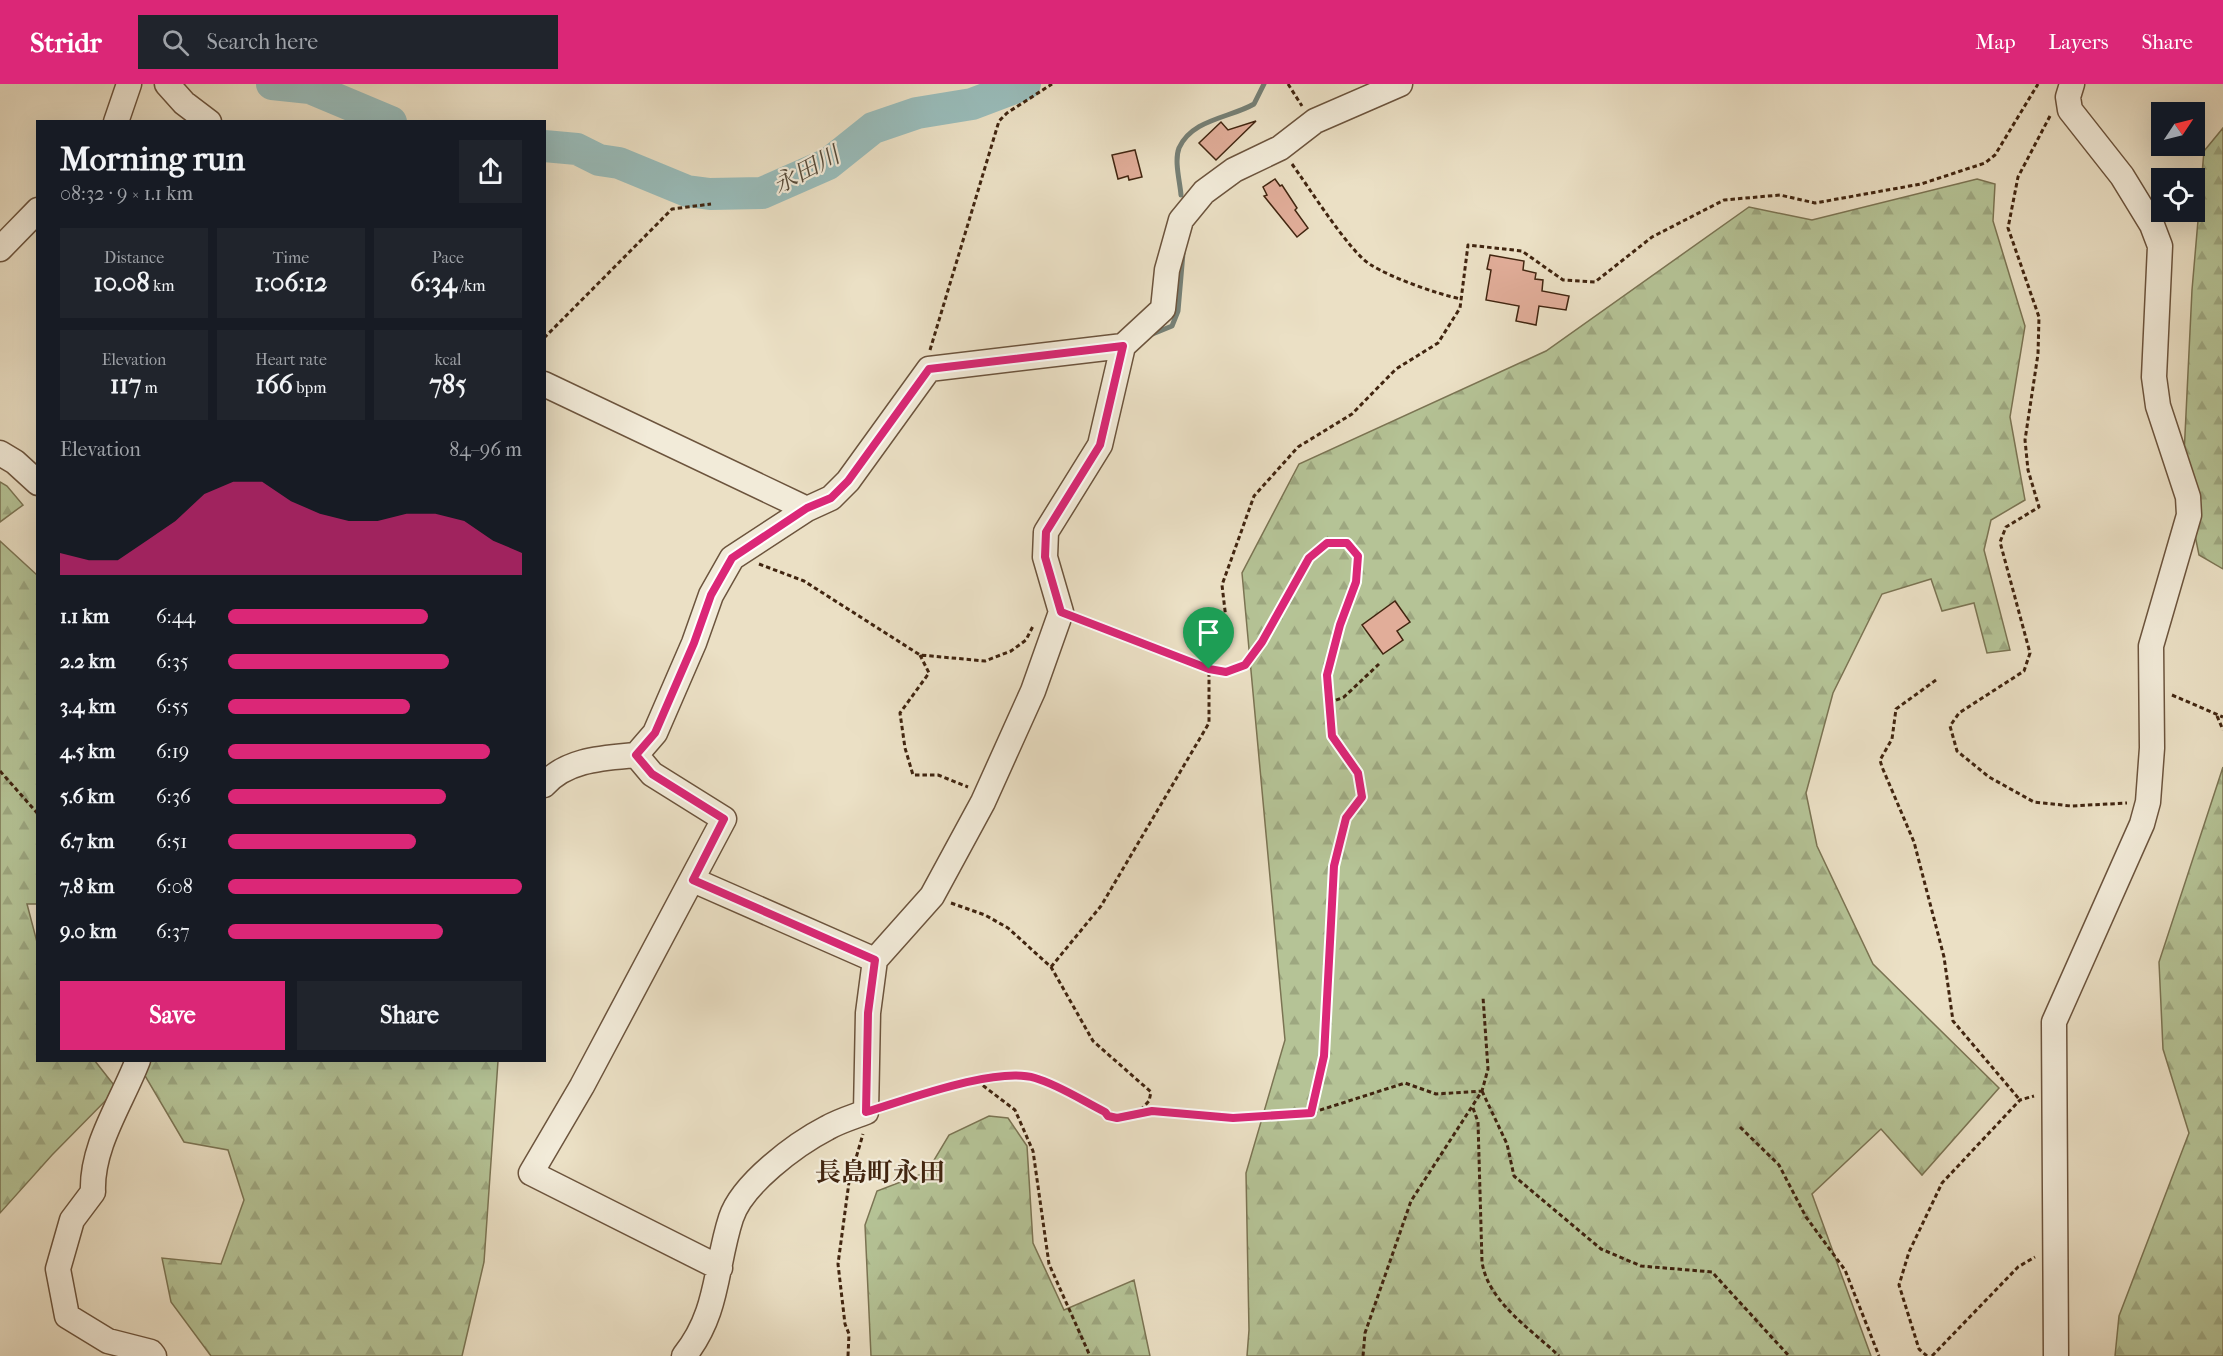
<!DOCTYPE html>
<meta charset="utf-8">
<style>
body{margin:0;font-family:"IM FELL French Canon","Noto Serif JP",serif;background:#20242c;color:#f1f3f6;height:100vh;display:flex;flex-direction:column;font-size:22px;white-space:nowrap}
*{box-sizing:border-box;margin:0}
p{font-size:20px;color:#9ea1a6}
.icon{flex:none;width:33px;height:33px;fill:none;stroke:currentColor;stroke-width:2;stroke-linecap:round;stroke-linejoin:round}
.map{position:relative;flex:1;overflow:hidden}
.panel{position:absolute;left:36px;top:36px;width:510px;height:942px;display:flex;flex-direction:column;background:#171b24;border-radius:0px;box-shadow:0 6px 24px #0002}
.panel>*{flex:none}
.needle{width:39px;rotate:55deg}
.controls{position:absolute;left:2151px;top:18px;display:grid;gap:12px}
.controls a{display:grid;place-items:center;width:54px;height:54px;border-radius:0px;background:#171b24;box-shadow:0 6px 24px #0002;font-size:30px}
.pin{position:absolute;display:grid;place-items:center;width:51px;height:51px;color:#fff;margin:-62px -26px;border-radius:50% 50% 50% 0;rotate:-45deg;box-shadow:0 0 6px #0007}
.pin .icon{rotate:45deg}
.round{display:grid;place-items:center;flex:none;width:63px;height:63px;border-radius:0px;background:#20242c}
.overview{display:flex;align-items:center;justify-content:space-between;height:102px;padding:0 24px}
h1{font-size:33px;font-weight:700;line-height:45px}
.stats{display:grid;grid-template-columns:repeat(3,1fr);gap:9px;height:102px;padding:6px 24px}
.stats div{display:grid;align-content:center;border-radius:0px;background:#20242c;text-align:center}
.stats b{font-size:26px;font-weight:700}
.stats small{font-size:16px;font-weight:400}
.stats p{font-size:16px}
.chart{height:168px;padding:12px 24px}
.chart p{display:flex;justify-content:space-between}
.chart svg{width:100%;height:108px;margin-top:6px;fill:#db2777;opacity:.7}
.action{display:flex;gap:12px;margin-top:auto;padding:12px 24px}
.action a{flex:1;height:69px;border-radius:0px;background:#db2777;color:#fff;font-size:24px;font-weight:700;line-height:69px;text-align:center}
.action a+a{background:#20242c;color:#f1f3f6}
ul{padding:0 24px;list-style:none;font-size:20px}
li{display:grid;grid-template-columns:96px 72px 1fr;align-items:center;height:45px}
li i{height:15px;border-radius:8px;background:#db2777}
header{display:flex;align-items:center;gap:36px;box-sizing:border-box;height:84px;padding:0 30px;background:#db2777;color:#fff}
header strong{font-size:28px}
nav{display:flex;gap:33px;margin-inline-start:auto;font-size:21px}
.search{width:420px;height:54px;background:#20242c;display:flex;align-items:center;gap:15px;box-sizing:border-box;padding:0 21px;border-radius:0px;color:#9ea1a6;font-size:22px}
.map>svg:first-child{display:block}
</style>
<header>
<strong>Stridr</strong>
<div class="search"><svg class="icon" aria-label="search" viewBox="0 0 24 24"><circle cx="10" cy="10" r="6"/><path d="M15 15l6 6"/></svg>Search here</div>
<nav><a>Map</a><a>Layers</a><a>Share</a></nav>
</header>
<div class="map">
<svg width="2223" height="1272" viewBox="0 0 2223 1272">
<defs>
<pattern id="forest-firs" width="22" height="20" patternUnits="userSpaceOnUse" patternTransform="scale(1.5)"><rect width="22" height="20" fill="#b5c396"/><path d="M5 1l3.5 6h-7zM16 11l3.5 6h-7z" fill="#9da780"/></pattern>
</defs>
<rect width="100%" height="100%" fill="#ebe0c5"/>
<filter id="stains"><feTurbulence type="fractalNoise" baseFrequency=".00333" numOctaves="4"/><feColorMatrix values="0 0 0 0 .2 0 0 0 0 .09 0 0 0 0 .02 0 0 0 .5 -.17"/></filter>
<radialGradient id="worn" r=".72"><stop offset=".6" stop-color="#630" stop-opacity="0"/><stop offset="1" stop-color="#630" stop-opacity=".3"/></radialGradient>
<path fill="url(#forest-firs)" stroke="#7b7453" stroke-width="1.5" d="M2223 44V485L2199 471 2183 392 2192 206 2204 67Z
M1977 95 1995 100 1993 137 2025 242 2010 333 2025 416 1991 436 1984 466 2010 566 1987 569 1974 519 1942 527 1931 495 1882 510 1833 609 1806 709 1817 762 1873 880 1999 1004 1922 1091 1881 1045 1812 1110 1871 1272H1247L1249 1246 1246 1089 1285 956 1242 489 1299 380 1546 267 1749 123 1812 136Z
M0 398 7 402 23 421 0 438Z
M0 457 37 491 38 820H27L37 858 38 976 95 977 117 1005 52 1071 0 1129Z
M2223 683V1272H2115L2119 1232 2189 1049 2163 965 2159 878Z
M144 976 498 977 484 1178 462 1272H211L171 1218 162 1174 221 1180 244 1116 228 1066 184 1058 141 985Z
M989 1032 1008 1034 1027 1062 1033 1159 1064 1226 1134 1196 1150 1272H871L865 1141 877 1107 927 1088 949 1051Z"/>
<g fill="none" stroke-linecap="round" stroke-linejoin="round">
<path stroke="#768076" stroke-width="5" d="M1181 111C1180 98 1174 77 1179 64 1192 35 1230 34 1254 20L1264 0
M1150 251 1172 242 1178 227 1183 169"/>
<path stroke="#99bcba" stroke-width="32" d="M272 0 310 4 391 38
M544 62 577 65 599 76 619 79 687 107 710 110 762 109 828 80 873 44 917 29 972 20 1025 0"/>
</g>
<path fill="#e1ad99" stroke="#412510" stroke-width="1.5" d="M1256 37 1216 76 1199 59 1221 38 1228 46Z
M1135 66 1142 93 1129 96 1128 92 1118 95 1112 71Z
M1275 95 1280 102 1282 101 1297 124 1295 126 1308 144 1297 153 1264 112 1267 111 1263 103Z
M1490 171 1524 177 1523 186 1536 189 1535 195 1543 196 1542 207 1569 212 1566 226 1539 222 1536 241 1516 237 1519 222 1486 216 1491 186 1487 185Z
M1395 517 1410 538 1397 547 1403 556 1383 570 1362 541Z"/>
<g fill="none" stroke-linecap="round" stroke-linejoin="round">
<defs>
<path id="minor" d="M167 0 184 19 209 38
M116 38 129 0
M0 165 38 126
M544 300 807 425
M0 369 15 378 38 399
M636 671 652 690 724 735 582 1002 531 1089 720 1184
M544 701C567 675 604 674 636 671L655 649 694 559 711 511 732 474 807 425 831 414 848 397 929 285 1123 262 1163 225 1167 186 1181 136 1204 108 1234 86 1280 64 1315 37 1400 0
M693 796 875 876
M138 976C122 1018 91 1062 93 1108L72 1136 58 1185 67 1232 108 1257 151 1268 154 1272
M684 1272C719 1229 715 1183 731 1134 742 1100 796 1060 827 1044 839 1037 853 1033 866 1028L868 929 875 876 932 812 983 718 1033 607 1061 528 1045 473 1046 448 1100 361 1123 262
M2056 1272 2054 938 2142 740 2148 718 2152 664 2151 562 2189 431 2188 413 2158 322 2154 293 2160 162 2152 141 2122 92 2070 26 2068 13 2072 0"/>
</defs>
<use href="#minor" stroke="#6c543d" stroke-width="27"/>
<path stroke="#412510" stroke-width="3" stroke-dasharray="4.5 3" stroke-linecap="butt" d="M1288 0 1302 22
M2050 32 2018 93 2008 144 2039 233 2038 270 2025 356 2028 386 2039 423 2006 443 2000 458 2030 569 2024 587 1959 629 1950 642 1957 667 1989 693 2034 718 2071 722 2127 719
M1292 80C1308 102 1350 169 1371 181 1392 194 1437 210 1461 215
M544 254 672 125 711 120
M930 266 999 37 1007 29 1052 0
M759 480 804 497 920 571 985 577 1011 567 1026 556 1033 542
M1081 535 1209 585C1221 587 1235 589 1245 581 1272 561 1298 468 1328 459 1333 457 1341 459 1347 459L1358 473 1356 498 1340 541 1327 591 1332 652 1358 689 1362 713 1346 734 1334 782 1324 972 1311 1029
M920 571 929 589 900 629 905 664 913 691H938L968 703
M1936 596 1896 625 1892 655 1880 676 1882 683 1914 758 1944 873 1953 937 2020 1016
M2172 611 2223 633
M1329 619 1344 613 1379 580
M2217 632 2223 646
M0 687 38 730
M951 819 985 831 1008 844 1051 883 1093 957 1151 1008 1149 1017 1137 1030
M1051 883 1101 822 1209 639V585L1226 535 1222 501 1254 412 1298 363 1352 330 1396 285 1438 259 1460 224 1468 161 1522 167 1563 196 1595 198 1652 153 1724 116 1780 111 1815 119 1921 100 1985 79 1995 71 2038 0
M977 997 1015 1026 1033 1067 1049 1180 1090 1272
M1482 1007 1507 1060 1514 1092 1601 1165 1641 1182 1712 1188 1789 1272
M886 1022 1006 990 1035 994 1105 1028 1108 1032 1117 1034 1152 1027 1233 1034 1311 1029 1405 999 1436 1010 1482 1007
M1473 1024 1478 1038 1482 1178C1488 1218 1531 1245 1559 1272
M1740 1043 1779 1081 1806 1133 1845 1186 1879 1272
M848 1272 849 1250 845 1240 838 1180 849 1098 863 1050
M1363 1272 1365 1249 1411 1117 1482 1007 1488 985 1483 913
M1927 1272 1919 1265 1899 1201 1909 1168 1942 1099 2020 1016 2034 1012
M1932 1272 2018 1183 2035 1173"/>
<use href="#minor" stroke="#f2ebd9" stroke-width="24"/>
</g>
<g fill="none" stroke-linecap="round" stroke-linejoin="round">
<defs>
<path id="route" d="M1123 262 1100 361 1046 448 1045 473 1061 528 1209 585 1226 588 1245 581 1262 558 1309 474 1327 459H1347L1358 472 1356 498 1340 541 1327 591 1332 652 1358 689 1362 713 1346 734 1334 782 1324 972 1311 1029 1233 1034 1152 1027 1117 1034 1108 1032 1105 1028C1083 1017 1059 1001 1035 994 996 982 906 1016 866 1028L868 929 875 876 693 796 724 735 652 690 636 671 655 649 694 559 711 511 732 474 807 424 831 414 848 397 929 285Z"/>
</defs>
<use href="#route" stroke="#fff" stroke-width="12"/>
<use href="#route" stroke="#db2777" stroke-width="8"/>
</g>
<g text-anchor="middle" stroke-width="4.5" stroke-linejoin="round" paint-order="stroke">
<g font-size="24" font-style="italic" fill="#574b3a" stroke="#f2ebd9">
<text transform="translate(806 86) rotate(-28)" y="8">永田川</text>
</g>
<g font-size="26" font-weight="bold" fill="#412510" stroke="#f2ebd9">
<text x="880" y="1097">長島町永田</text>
</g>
</g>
<rect width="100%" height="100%" filter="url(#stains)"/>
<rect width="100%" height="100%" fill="url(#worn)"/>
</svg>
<div class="controls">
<a><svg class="needle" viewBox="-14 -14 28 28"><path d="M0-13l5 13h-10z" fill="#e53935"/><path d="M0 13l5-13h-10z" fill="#9ea1a6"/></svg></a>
<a><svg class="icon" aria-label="locate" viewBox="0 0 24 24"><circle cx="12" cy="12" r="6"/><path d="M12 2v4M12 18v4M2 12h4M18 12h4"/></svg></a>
</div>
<div class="pin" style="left:1209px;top:585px;background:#1e9e55"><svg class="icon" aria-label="arrive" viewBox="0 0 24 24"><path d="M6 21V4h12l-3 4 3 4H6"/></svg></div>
<section class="panel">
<div class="overview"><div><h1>Morning run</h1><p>08:32 · 9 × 1.1 km</p></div><a class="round"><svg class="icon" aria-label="share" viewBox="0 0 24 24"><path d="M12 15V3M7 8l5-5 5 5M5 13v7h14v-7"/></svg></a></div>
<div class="stats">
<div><p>Distance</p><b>10.08<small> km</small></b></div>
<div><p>Time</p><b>1:06:12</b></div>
<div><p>Pace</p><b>6:34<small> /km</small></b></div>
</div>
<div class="stats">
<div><p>Elevation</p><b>117<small> m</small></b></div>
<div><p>Heart rate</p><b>166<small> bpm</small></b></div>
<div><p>kcal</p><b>785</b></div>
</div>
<div class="chart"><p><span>Elevation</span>84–96 m</p>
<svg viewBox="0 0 160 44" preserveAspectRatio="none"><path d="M0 44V35L10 38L20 38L30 30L40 22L50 11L60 6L70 6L80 14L90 19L100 22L110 22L120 19L130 19L140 22L150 30L160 35V44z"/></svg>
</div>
<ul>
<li><b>1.1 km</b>6:44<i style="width:68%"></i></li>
<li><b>2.2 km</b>6:35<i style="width:75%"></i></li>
<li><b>3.4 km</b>6:55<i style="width:62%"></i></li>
<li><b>4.5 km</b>6:19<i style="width:89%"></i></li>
<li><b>5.6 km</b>6:36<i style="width:74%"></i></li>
<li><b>6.7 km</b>6:51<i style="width:64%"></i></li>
<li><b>7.8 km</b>6:08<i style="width:100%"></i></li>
<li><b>9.0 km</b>6:37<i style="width:73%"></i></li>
</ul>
<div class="action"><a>Save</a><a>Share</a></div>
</section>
</div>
